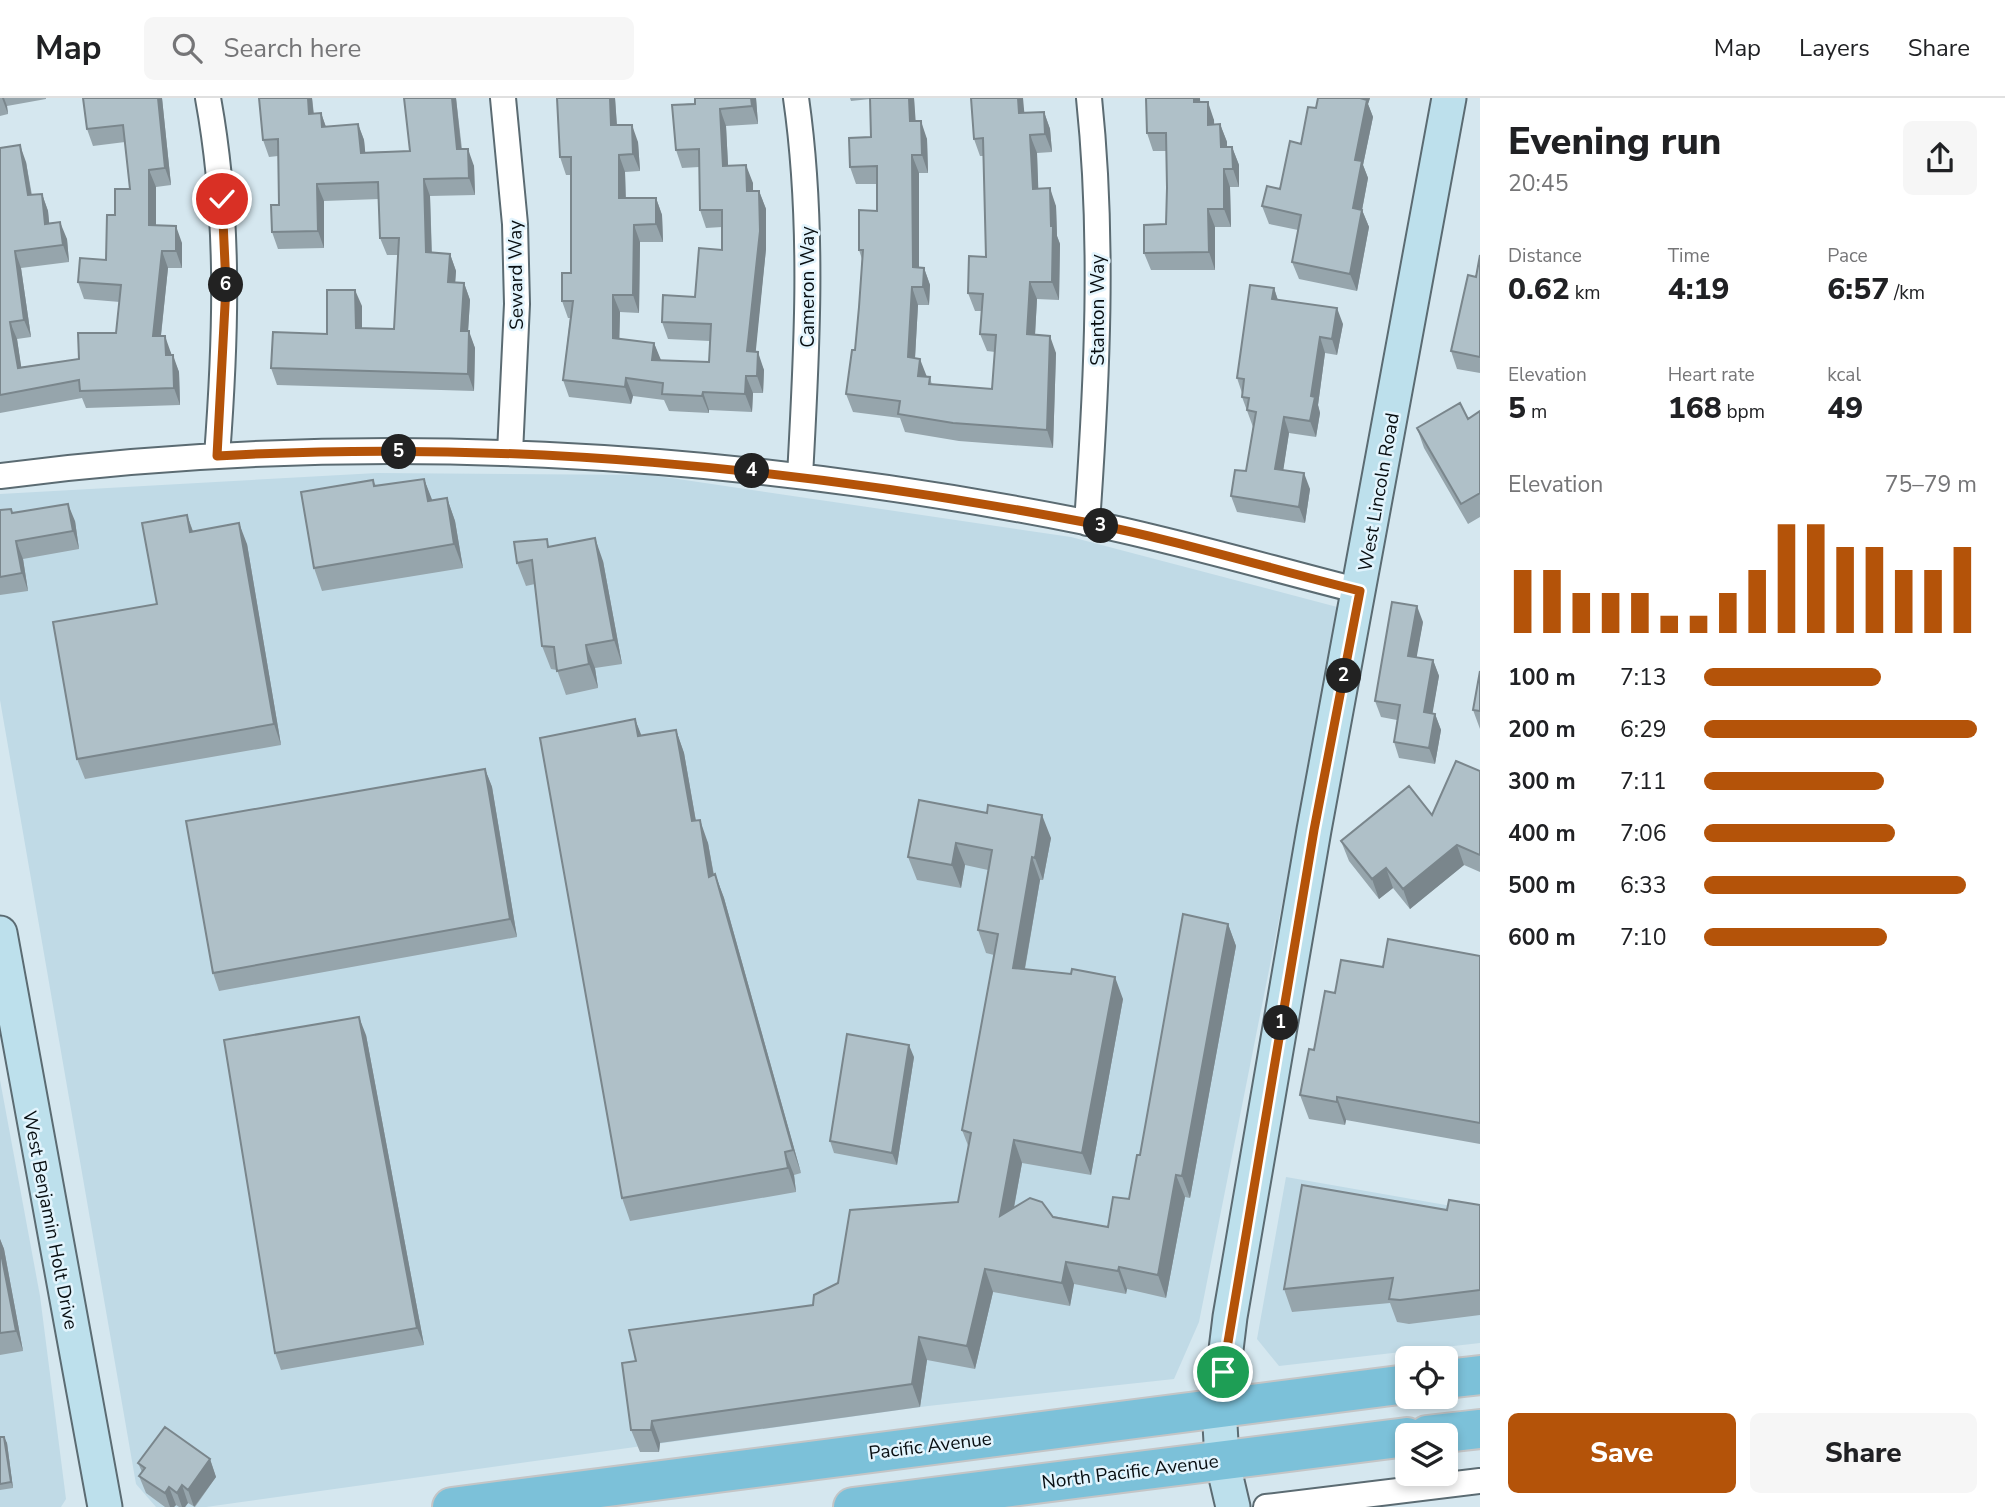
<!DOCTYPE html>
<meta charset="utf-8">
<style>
body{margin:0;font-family:"Nunito Sans",sans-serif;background:#f6f6f6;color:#202124;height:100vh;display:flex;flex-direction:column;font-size:26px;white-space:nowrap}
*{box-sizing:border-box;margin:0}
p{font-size:23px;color:#757577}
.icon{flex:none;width:38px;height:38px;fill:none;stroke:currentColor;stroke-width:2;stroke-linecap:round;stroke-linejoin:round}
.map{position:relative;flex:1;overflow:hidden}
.sheet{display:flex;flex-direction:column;background:#fff;width:525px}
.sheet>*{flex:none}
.tools{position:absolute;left:1395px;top:1248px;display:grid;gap:14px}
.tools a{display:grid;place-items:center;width:63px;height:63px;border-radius:10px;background:#fff;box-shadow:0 4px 10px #0003;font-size:35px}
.pin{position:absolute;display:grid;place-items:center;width:60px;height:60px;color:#fff;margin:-30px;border:4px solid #fff;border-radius:50%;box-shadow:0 2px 7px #0007}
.km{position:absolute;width:35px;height:35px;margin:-18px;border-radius:50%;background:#222;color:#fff;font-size:19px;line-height:35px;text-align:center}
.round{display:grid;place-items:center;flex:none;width:74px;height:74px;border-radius:10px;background:#f6f6f6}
.headline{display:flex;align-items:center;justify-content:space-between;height:119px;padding:0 28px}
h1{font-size:38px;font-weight:800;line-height:52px}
.stats{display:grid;grid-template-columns:repeat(3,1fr);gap:10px;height:119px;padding:7px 28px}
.stats div{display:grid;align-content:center}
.stats b{font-size:30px;font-weight:800}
.stats small{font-size:19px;font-weight:400}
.stats p{font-size:19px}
.chart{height:196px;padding:14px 28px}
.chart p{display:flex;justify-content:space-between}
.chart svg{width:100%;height:126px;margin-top:7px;stroke:#b45309;stroke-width:6}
.primary-button{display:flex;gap:14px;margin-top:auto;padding:14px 28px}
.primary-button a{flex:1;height:80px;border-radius:10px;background:#b45309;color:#fff;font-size:28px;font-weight:800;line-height:80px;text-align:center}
.primary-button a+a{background:#f6f6f6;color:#202124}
ul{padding:0 28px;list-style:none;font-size:23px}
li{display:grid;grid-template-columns:112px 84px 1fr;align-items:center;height:52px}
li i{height:18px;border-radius:9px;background:#b45309}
header{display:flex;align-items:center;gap:42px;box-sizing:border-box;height:98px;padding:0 35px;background:#fff;border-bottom:2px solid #e0e0e0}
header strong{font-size:33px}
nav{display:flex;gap:38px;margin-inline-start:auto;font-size:24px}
.search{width:490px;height:63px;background:#f6f6f6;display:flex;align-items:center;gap:18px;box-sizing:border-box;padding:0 24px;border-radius:10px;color:#757577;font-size:26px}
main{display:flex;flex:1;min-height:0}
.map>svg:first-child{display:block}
</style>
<header>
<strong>Map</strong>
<div class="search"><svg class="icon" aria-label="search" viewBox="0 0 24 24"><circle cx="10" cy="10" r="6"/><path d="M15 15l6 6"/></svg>Search here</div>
<nav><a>Map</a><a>Layers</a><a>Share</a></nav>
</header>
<main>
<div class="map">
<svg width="1480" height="1409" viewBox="0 0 1480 1409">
<rect width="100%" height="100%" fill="#d5e7ef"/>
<path fill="#c0dae6" d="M377 375 651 377 1071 439 1341 510 1199 1224 1174 1281 928 1308 206 1409H156L136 1386 0 602V396Z
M0 982 40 1198 66 1401 61 1409H0Z
M1286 1079 1480 1113V1245L1279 1268 1257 1241Z"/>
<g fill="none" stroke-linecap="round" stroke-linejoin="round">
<defs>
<path id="street" d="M208 0C230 120 226 238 217 358
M503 0 515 126 517 206 510 355
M796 0C814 125 807 253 800 378
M0 378C361 331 729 353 1085 424 1178 443 1269 470 1360 493
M1087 425C1097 283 1104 142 1089 0
M1266 1409 1480 1383"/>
<path id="secondary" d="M0 835 105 1409
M1233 1409 1222 1362 1219 1309 1230 1219 1314 732 1449 0"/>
<path id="primary" d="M1446 1281 1480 1277
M1427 1337 1480 1331
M452 1409 1407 1286
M853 1409 1407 1339"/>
</defs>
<use href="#street" stroke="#5b6b72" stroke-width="28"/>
<use href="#secondary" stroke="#5b6b72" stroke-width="37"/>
<use href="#primary" stroke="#c4c5c6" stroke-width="42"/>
<use href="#street" stroke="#fff" stroke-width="24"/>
<use href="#secondary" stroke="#bde0ec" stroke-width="33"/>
<use href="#primary" stroke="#7cc1d9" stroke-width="38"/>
</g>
<path fill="#96a5ac" d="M0 0H46V1L7 8 8 16 0 18Z
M83 0H162L171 87 156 89V127L182 145V170H168L161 238 171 255 179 274 180 307 86 310 82 300 0 315V50L26 64 32 97 42 96 48 113 49 126 67 141 69 164 21 170 31 239 17 241 21 269 79 261 116 235 120 204 84 201 78 184 106 162 115 117 130 91 125 44 93 48 87 31Z
M259 0H312L314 16 321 15 326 29 358 26 364 42 365 54 410 53 404 0H456L462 51 474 68 475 97 430 98 432 155 450 156 456 173 455 185H464L470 202 468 233 475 250 474 293 277 287 271 270 327 236 362 208V230L394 231 398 157H387L380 140 379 101 324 103V150L278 151 272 134 279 107 278 58 269 59 263 42Z
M615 0 617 27 638 44 640 73 625 74 626 100H656L662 117 663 144H640L639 215 620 214 619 241 654 245 660 262 709 264 710 243 668 241 662 224 695 199 722 152V129L706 130 700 112 699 69 682 70 676 52 672 7 756 0 758 26 726 28 728 68 753 85V93H759L766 111V151L755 254 764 272 763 295H753L752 314 709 312V315L669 313 664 302 633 298 631 306 569 299 563 282 570 220H568L562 203 571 175V77H566L560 59Z
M850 0H914L915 23 927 41 928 75H919V169L924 170 930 187 929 207H918L915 260 927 279H930L932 287 992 291 995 254 987 253 980 236 982 213H975L968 195 986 159 984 58H980L974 41 1024 15 1044 14 1050 31 1052 54 1037 55 1038 91 1056 108 1057 138 1060 146 1059 202 1037 201 1035 237 1056 255 1053 350 959 343 905 334 900 320 853 314 846 296 855 252 859 209 862 161 859 152 877 113V86H856L850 69 871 39 870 1 851 3Z
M1318 0H1370L1368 6 1373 19 1363 67 1368 80 1362 112 1369 129 1357 193 1299 181 1292 164 1298 132 1269 126 1262 108 1280 91 1316 10Z
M1200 4 1214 22V26H1220L1227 44V49H1232L1239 67V89H1230L1231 129H1215V172H1151L1144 155 1166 126V53H1153L1147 35Z
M1480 157V275L1457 271 1451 253 1476 179Z
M1274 190 1278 202 1343 226 1337 257 1325 255 1318 307 1320 315 1316 339 1289 335 1283 372 1310 391 1305 425 1237 414 1231 398 1246 373 1253 329 1242 299V295L1237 280Z
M1480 313V419L1468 426 1424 350 1417 330 1468 321Z
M424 381 432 403 447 400 455 423 463 470 322 493 314 470 373 382 376 388Z
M11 411 12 415 75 423 79 451 23 461 28 493 0 497V412Z
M187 417 193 433 247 446 281 647 85 681 77 661 157 506Z
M550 449 603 463 622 566 595 570 598 590 566 597 557 572 551 571 542 548 535 486 526 488 517 465Z
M1423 524 1416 559 1433 562 1439 578 1432 615 1435 616 1441 632 1435 666 1399 660 1394 644 1397 622 1381 619 1375 603Z
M1480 573V631L1473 612Z
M635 621 641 638 676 632 684 655 696 723 708 745 714 777 715 776 724 800 801 1075 794 1077 796 1094 630 1123 622 1100Z
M485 671 492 689 517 839 219 893 213 875Z
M1480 673V774L1464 767 1410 811 1393 790 1379 801 1349 763 1341 743 1432 717Z
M919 702 1051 740 1043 782H1040L1025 871 1123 901 1091 1077 1022 1065 1014 1110 1108 1129 1129 1101 1140 1057 1228 826 1236 848 1190 1100 1185 1099 1166 1200 1127 1191 1126 1196 1074 1186 1070 1208 993 1194 975 1271 927 1262 920 1309 660 1345 659 1354H640L631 1332 636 1263 813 1207 838 1185 958 1104 969 1050 962 1032 994 857 986 855 978 832 988 772 965 767 961 790 917 782 908 759Z
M1480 858V1046L1346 1022 1345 1027 1309 1021 1300 997 1314 952 1335 895 1383 869Z
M366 937 424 1247 281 1272 275 1255Z
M914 959 897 1067 834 1055 830 1043Z
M1480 1107V1217L1409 1226 1397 1224 1390 1205 1292 1214 1284 1191 1447 1112Z
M0 1141 4 1151 23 1253 0 1257Z
M0 1339H4L7 1345 13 1390 0 1392Z
M210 1361 216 1379 195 1409 188 1405 185 1409H179L176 1407 174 1409H165L146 1395 139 1378 142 1374 138 1365Z"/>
<path fill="#7a868c" d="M2 0H4L7 8 8 16Z
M158 0H162L171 87 165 70Z
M308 0H312L315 33 309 16Z
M452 0H456L463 68 457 51Z
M610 0H615L618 45 611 27Z
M751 0H756L758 26 752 8Z
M909 0H914L917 41 910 23Z
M1018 0H1023L1026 33 1019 15Z
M1194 0H1200L1201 22 1194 4Z
M1360 0H1370L1368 6 1373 19 1363 67 1368 80 1359 128 1353 110 1355 62Z
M1208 4 1214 22 1215 44 1208 27Z
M720 11 726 28 729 85 723 68Z
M1044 14 1050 31 1052 54 1045 36Z
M321 15 327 32 322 29Z
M921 23 927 41 928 75 922 57Z
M358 26 364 42 367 71 361 55Z
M1220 26 1227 44V67L1221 49Z
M632 27 638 44 640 73 633 56Z
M1030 37 1037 55 1039 109 1033 91Z
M20 47 26 64 34 114 28 97Z
M1232 49 1239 67V89L1233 71Z
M468 51 474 68 475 97 469 80Z
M619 57 625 74 626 118 619 100Z
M912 57 919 75V187L913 169Z
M746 67 753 85V111L747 93Z
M1224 71 1230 89 1231 129 1224 111Z
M149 72 156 89V144L149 127Z
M424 81 430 98 432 171 426 154Z
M317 86 324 103V150L318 133Z
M1050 90 1056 108 1057 138 1060 146 1059 202 1052 184Z
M759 93 766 111V151L754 271 747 253Z
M42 96 48 113 51 143 45 126Z
M656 100 662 117 663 144 656 126Z
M1208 111 1215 129V172L1209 154Z
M1362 112 1369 129 1357 193 1350 176Z
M60 124 67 141 69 164 63 147Z
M634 127 640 144 639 215 633 197Z
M176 128 182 145V170L176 153Z
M15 153 21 170 31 239 24 222Z
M162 153 168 170 159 255 153 238Z
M450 156 456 173 454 201 448 184Z
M924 170 930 187 929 207 923 189Z
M1030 184 1037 201 1034 254 1027 236Z
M464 185 470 202 467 250 461 233Z
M912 189 918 207 914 277 908 259Z
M1274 190 1279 206 1272 201Z
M355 192 362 208V247L356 230Z
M613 197 620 214 619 257 613 240Z
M1337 210 1343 226 1337 257 1332 241Z
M10 224 17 241 24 287 18 270Z
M469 233 475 250 474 293 468 276Z
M165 238 171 255 172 274 166 257Z
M1050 238 1056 255 1053 350 1047 332Z
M1320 239 1325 255 1318 307 1320 315 1316 339 1310 323 1311 298Z
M654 245 661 262H652Z
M758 254 764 272 763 295 757 278Z
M173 257 179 274 180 307 174 290Z
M920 261 927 279 918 278Z
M746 278 753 295 752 314 745 296Z
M626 280 633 298 631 306 625 289Z
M703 294 709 312V315L702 298Z
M1284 319 1289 335 1281 387 1275 371Z
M1304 375 1310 391 1305 425 1299 409Z
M424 381 433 404 428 403Z
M447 400 455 423 463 470 454 446Z
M68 406 75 423 79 451 73 433Z
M187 417 194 437 190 434Z
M239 425 247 446 281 647 274 626Z
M595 440 603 463 622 566 614 542Z
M16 443 23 461 28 493 22 475Z
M1417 508 1423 524 1414 574 1408 558Z
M586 547 595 570 598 590 589 566Z
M1433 562 1439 578 1430 630 1424 614Z
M1435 616 1441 632 1435 666 1429 650Z
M635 621 644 644 638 638Z
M676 632 684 655 700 747 692 723Z
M485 671 492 689 517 839 510 821Z
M1042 717 1051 740 1043 782 1035 760Z
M700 722 708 745 718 802 709 779Z
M956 745 965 767 961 790 952 767Z
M1457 747 1464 767 1410 811 1403 791Z
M1032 759 1040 782 1021 892 1013 870Z
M1386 770 1393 790 1379 801 1372 781Z
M715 776 724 800 801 1075 793 1052Z
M1228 826 1236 848 1190 1100 1182 1078Z
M1115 879 1123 901 1091 1077 1082 1055Z
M359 919 366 937 424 1247 417 1230Z
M909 947 914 959 897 1067 892 1055Z
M1337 999 1346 1022 1345 1027 1337 1004Z
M1014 1042 1022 1065 1008 1141 1000 1118Z
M785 1054 794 1077 796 1094 788 1070Z
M1176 1077 1185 1099 1166 1200 1158 1177Z
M0 1141 4 1151 23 1253 16 1233 0 1150Z
M1066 1164 1074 1186 1070 1208 1062 1185Z
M1119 1169 1127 1191 1126 1196 1118 1173Z
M985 1171 993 1194 975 1271 967 1248Z
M919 1239 927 1262 920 1309 912 1286Z
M652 1323 660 1345 659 1354 651 1332Z
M4 1339 7 1345 13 1390 11 1384Z
M210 1361 216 1379 194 1409 188 1392Z
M182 1387 188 1405 185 1409H182L177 1395Z
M169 1389 176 1407 174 1409H170L165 1395Z"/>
<path fill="#afc0c8" stroke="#7a868c" stroke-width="2" d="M83 0H158L165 70 149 72V127L176 128V153H162L153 238H165L166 257H173L174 290 80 293 79 282 0 297V50L20 47 28 97 42 96 45 126 60 124 63 147 15 153 24 222 10 224 18 270 79 261 78 235H116L121 187 78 184 80 160 106 162 107 117H115V91H130L123 27 87 31Z
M259 0H308L309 16 321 15 322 29 358 26 361 55 410 53 404 0H452L457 51H468L469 80 424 81 426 154 450 156 448 184 464 185 461 233H469L468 276 271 270 273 234 327 236V192H355L356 230 394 231 399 140H380L378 84 317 86 318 133 272 134 271 107H279L278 41 263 42Z
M557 0H610L611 27H632L633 56 619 57V100H656V126L634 127 633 197H613V240L654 245 652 262 709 264 711 226 662 224 663 197 695 199 699 150 722 152V112H700L699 51 676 52 672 7 695 6V0H751L752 8 720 11 723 68 746 67 747 93H759L760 133 747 253 758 254 757 278H746L745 296 703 294 702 298 662 296 663 285 626 280 625 289 563 282 573 203H562V175H571V59H560Z
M870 0H909L910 23H921L922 57H912L913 169 924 170 923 189H912L908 259 920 261 918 278 930 279 929 286 992 291 996 237 980 236 983 196 968 195 969 158 986 159 983 40 974 41 971 0H1018L1019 15 1044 14 1045 36 1030 37 1033 91 1050 90 1051 128H1053L1052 184H1030L1027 236 1050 238 1047 332 953 325 898 316 900 303 846 296 852 252H855L859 209 863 152H859V112L877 113V68L850 69 849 40 871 39Z
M1146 0H1194V4H1208V27L1220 26 1221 49H1232L1233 71H1224V111H1208L1209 154 1144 155V127L1166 126 1167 90 1166 35H1147Z
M1318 0H1360L1367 2 1355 62 1362 63 1353 110 1362 112 1350 176 1292 164 1301 117 1262 108 1267 88 1280 91 1290 43 1301 46 1308 9 1316 10Z
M1480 157V259L1451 253 1468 177 1476 179Z
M1250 187 1274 190 1272 201 1337 210 1332 241 1320 239 1311 298 1315 299 1310 323 1284 319 1275 371 1304 375 1299 409 1231 398 1235 372 1246 373 1256 314 1247 312 1249 300 1242 299 1244 281 1237 280Z
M1460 305 1468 321 1480 313V395L1461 406 1417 330Z
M424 381 428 403 447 400 454 446 314 470 301 394 373 382 374 388Z
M68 406 73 433 16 443 22 475 0 479V412L11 411 12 415Z
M187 417 190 434 239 425 274 626 77 661 53 524 157 506 142 425Z
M595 440 614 542 586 547 589 566 557 573 554 549 542 548 532 462 517 465 514 444 547 441 548 449Z
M1392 504 1417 508 1408 558 1433 562 1424 614 1435 616 1429 650 1394 644 1400 607 1375 603Z
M1480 573V613L1473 612Z
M635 621 638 638 676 632 692 723 700 722 709 779 715 776 793 1052 785 1054 788 1070 622 1100 540 640Z
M1456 663 1480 673V757L1457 747 1403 791 1386 770 1372 781 1341 743 1409 688 1432 717Z
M485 671 510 821 213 875 186 723Z
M919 702 987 715 988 707 1042 717 1035 760 1032 759 1013 870 1071 876 1072 871 1115 879 1082 1055 1014 1042 1000 1118 1030 1100 1042 1104 1053 1119 1108 1129 1113 1099 1129 1101 1137 1057H1140L1183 816 1228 826 1182 1078 1176 1077 1158 1177 1119 1169 1118 1173 1066 1164 1062 1185 985 1171 967 1248 919 1239 912 1286 652 1323 651 1332H631L622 1265 636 1263 629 1232 813 1207 814 1197 838 1185 850 1112 958 1104 971 1035 962 1032 998 836 978 832 992 752 956 745 952 767 908 759Z
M1388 841 1480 858V1025L1337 999V1004L1300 997 1309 951 1314 952 1325 893 1335 895 1341 862 1383 869Z
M359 919 417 1230 275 1255 224 942Z
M847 936 909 947 892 1055 830 1043Z
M1302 1087 1447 1112 1449 1102 1480 1107V1192L1400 1202 1389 1201 1393 1180 1284 1191Z
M0 1150 16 1233 0 1235Z
M165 1329 210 1361 188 1392 182 1387 177 1395 169 1389 165 1395 139 1378 145 1370 138 1365Z
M0 1339H4L11 1384 0 1386Z"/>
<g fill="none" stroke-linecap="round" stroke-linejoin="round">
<defs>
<path id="route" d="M222 101 226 188 217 358C508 341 798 370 1084 424 1177 442 1268 470 1360 493L1314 732 1223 1274"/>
</defs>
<use href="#route" stroke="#fff" stroke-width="14"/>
<use href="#route" stroke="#b45309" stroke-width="9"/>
</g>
<g text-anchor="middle" stroke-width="5" stroke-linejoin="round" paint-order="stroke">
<g font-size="19" fill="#080e11" stroke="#e2f4fd">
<text transform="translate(515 177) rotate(-91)" y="7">Seward Way</text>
<text transform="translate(807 189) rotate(-90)" y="7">Cameron Way</text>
<text transform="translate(1097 212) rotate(-90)" y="7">Stanton Way</text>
<text transform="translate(1378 394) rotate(-80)" y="7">West Lincoln Road</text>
<text transform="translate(51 1122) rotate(79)" y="7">West Benjamin Holt Drive</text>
<text transform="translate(930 1347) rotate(-7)" y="7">Pacific Avenue</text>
<text transform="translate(1130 1373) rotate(-7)" y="7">North Pacific Avenue</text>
</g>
</g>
</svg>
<div class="tools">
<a><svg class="icon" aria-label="locate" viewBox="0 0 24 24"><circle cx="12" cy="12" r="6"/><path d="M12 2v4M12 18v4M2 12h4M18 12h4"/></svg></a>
<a><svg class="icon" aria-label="layers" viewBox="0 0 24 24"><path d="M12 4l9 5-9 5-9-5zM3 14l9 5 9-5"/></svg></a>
</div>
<div class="pin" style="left:1223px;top:1274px;background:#1e9e55"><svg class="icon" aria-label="arrive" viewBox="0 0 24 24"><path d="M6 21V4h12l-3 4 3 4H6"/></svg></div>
<div class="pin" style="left:222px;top:101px;background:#d93025"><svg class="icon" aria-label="check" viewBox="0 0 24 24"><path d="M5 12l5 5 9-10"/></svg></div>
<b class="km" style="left:1281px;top:925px">1</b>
<b class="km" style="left:1344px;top:578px">2</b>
<b class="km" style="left:1101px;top:428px">3</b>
<b class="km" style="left:752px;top:373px">4</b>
<b class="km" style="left:399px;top:354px">5</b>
<b class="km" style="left:226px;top:187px">6</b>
</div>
<section class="sheet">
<div class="headline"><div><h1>Evening run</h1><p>20:45</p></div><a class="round"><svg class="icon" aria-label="share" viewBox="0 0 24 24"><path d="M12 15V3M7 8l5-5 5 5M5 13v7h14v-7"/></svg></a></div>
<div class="stats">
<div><p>Distance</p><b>0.62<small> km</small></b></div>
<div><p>Time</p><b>4:19</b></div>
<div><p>Pace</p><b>6:57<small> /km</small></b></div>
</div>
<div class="stats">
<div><p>Elevation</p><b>5<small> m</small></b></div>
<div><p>Heart rate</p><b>168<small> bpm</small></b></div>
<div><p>kcal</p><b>49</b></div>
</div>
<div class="chart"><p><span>Elevation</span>75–79 m</p>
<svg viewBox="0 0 160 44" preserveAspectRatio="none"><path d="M5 44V22M15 44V22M25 44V30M35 44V30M45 44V30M55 44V38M65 44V38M75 44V30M85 44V22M95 44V6M105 44V6M115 44V14M125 44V14M135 44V22M145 44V22M155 44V14"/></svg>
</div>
<ul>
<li><b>100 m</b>7:13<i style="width:65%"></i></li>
<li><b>200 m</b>6:29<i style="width:100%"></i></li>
<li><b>300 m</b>7:11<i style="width:66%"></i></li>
<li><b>400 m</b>7:06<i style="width:70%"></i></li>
<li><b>500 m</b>6:33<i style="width:96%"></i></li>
<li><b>600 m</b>7:10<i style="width:67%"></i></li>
</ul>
<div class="primary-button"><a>Save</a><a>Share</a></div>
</section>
</main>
